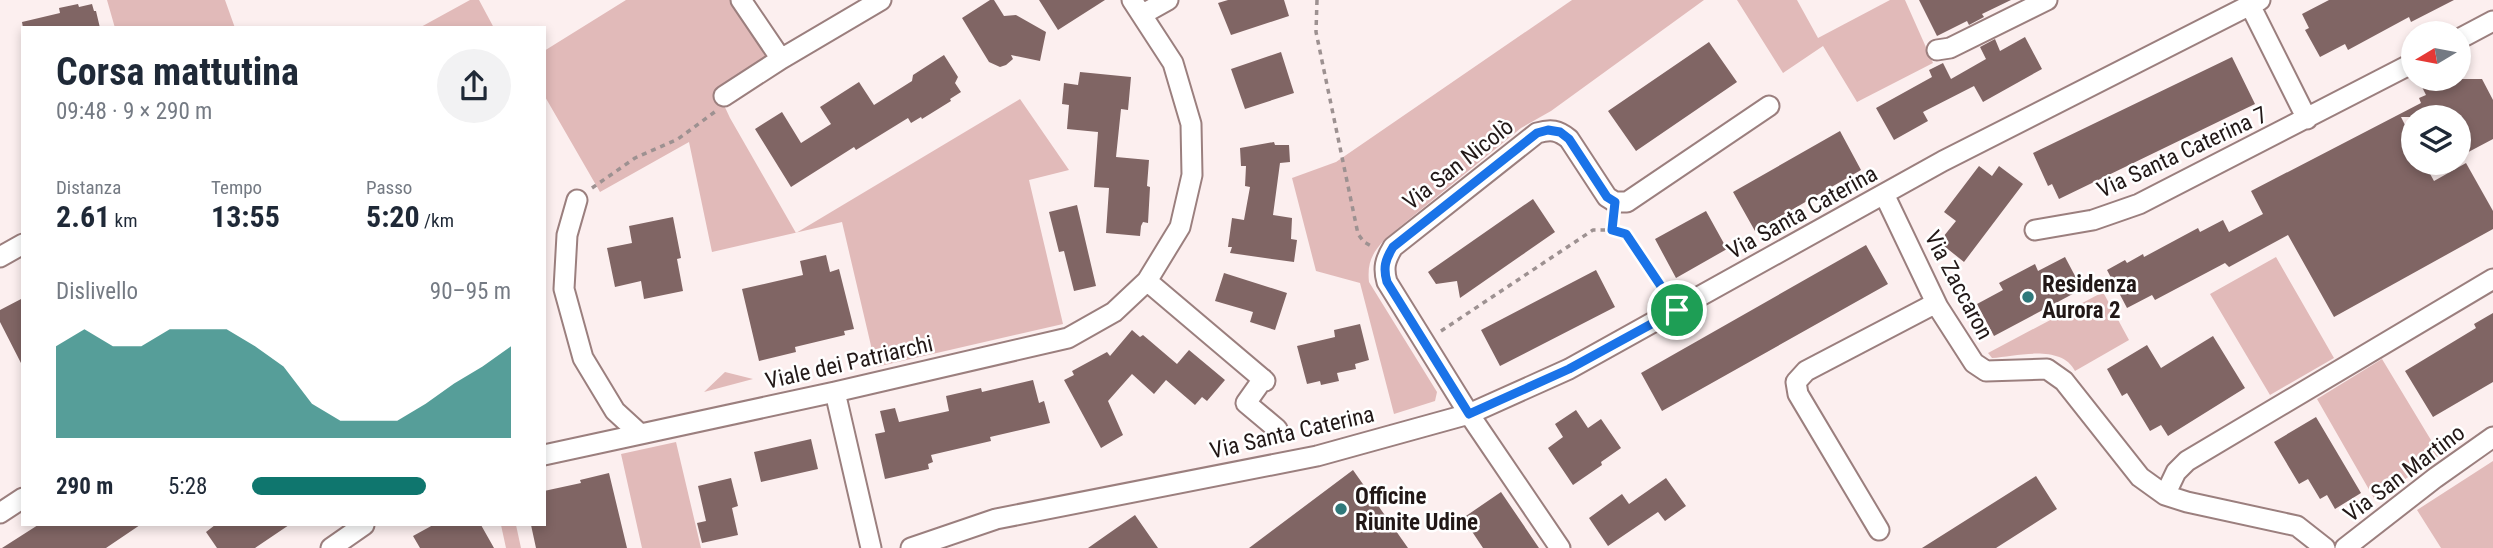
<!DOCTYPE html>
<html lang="it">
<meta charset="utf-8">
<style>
body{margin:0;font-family:"Roboto Condensed",sans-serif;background:#f2f2f3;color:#1f2937;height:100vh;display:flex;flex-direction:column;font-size:26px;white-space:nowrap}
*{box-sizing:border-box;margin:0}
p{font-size:23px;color:#747a83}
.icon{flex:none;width:38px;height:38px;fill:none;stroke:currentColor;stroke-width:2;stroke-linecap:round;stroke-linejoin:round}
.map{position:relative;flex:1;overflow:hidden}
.sheet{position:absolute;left:21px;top:26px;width:525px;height:500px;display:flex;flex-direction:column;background:#fff;border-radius:0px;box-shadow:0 4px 10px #0003}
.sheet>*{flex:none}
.needle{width:46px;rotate:260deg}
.buttons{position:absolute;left:2401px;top:21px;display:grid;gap:14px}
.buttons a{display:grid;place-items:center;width:70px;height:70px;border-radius:50%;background:#fff;box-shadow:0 4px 10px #0003;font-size:35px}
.pin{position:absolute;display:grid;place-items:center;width:60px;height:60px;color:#fff;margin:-30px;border:4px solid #fff;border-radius:50%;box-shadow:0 2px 7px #0007}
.round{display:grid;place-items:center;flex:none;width:74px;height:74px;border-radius:37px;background:#f2f2f3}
.summary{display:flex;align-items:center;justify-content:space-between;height:119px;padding:0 35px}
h1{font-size:38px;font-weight:700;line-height:52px}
.metrics{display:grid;grid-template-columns:repeat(3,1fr);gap:10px;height:119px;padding:7px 35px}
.metrics div{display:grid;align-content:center}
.metrics b{font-size:30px;font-weight:700}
.metrics small{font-size:19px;font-weight:400}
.metrics p{font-size:19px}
.chart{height:196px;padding:14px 35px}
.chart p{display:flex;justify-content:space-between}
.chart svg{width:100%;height:126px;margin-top:7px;fill:#0f766e;opacity:.7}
ul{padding:0 35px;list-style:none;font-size:23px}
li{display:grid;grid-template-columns:112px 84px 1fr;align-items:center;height:52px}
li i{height:18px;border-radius:9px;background:#0f766e}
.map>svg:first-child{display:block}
</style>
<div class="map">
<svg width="2493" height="548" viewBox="0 0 2493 548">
<rect width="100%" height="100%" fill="#fcefef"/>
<path fill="#e1bab9" d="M107 0H225L235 28H115Z
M470 0H479L494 28H419Z
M626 0H731L768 58 717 90 730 118 796 233 1020 99 1069 170 1029 180 1063 324 876 367 842 222 712 252 689 142 600 192 544 95V51Z
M1572 0H1704L1551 111 1521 128 1385 239C1372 253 1367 263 1369 282L1437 392 1435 401 1394 414 1360 283 1316 271 1292 178 1336 162Z
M1737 0H1797L1818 38 1890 0H1905L1933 63 1857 102 1823 46 1783 73Z
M2276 257 2334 358 2270 395 2210 294Z
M2103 292 2129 340 2075 371C2061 344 2017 356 1992 358L1988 353Z
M2382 359 2440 455 2375 500 2317 399Z
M725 372 753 379 704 392Z
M676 442 701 548H642L621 454Z
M2493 461V548H2441L2417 510Z
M501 525H516L521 548H506Z"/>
<path fill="#806564" d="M990 0H994L1004 16 1016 15 1046 32 1040 61 1011 55 1013 59 1006 65 1000 67 989 62 962 18Z
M1039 0H1105L1058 30Z
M1228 0H1284L1289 16 1231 35 1218 3Z
M1919 0H2011L1982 14 1984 17 1969 25 1967 21 1937 36Z
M2329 0H2454L2411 22 2409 17 2348 50 2345 44 2320 57 2305 30 2309 28 2302 14Z
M78 4 79 7 92 4 94 11H96L100 28H23L22 22 60 13 59 8Z
M2025 37 2042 69 1983 102 1974 86 1923 112 1928 121 1894 140 1876 108 1932 77 1929 70 1943 63 1951 79 1986 59 1980 47 1995 39 2000 51Z
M1709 42 1737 82 1636 151 1608 111Z
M1281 52 1294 93 1245 109 1231 69Z
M944 55 958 77 955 83 961 92 950 99 951 101 922 119 921 117 911 123 908 118 856 150 854 147 791 187 755 129 782 112 801 143 831 124 820 107 859 82 874 105 912 81 913 75Z
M2232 57 2255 104 2059 199 2052 184 2048 186 2033 153Z
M1080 72 1131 77 1128 110 1121 109 1116 157 1149 160 1147 186 1150 187 1148 223 1143 222 1141 226 1140 236 1106 233 1109 188 1094 187 1098 132 1067 129 1069 105 1062 104 1064 83 1078 85Z
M2418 79H2482L2493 100V139L2459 157V117H2401L2413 141V163H2424L2434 181 2466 163 2493 211V229L2334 317 2288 235 2229 267 2225 263 2155 300 2152 295 2127 308 2107 270 2125 260 2127 263 2143 254 2144 257 2198 228 2200 232 2223 220 2229 232 2263 214 2251 191 2421 103 2419 98 2426 95Z
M1840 131 1861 170 1755 231 1733 192Z
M1274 142 1275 145H1289L1290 162 1280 163 1273 215 1292 218 1291 239 1297 240 1294 262 1230 253 1232 247H1228L1232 218 1244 220 1250 187 1245 186 1246 166H1241L1240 148Z
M1979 166 1992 176 1999 166 2023 184 1964 262 1939 242 1956 221 1944 212Z
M1533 199 1555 232 1460 298 1457 281 1436 284 1428 272Z
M1077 205 1096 286 1074 291 1064 251 1059 252 1049 212Z
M1706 211 1727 249 1676 278 1655 239Z
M673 217 681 258 677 259 683 291 644 299 641 281 615 287 607 248 632 243 629 226Z
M1866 245 1888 284 1662 411 1641 373Z
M826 255 830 272 839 269 854 329 844 331 845 335 795 347 796 352 759 361 742 289 803 275 800 261Z
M2065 257 2082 289 1994 336 1977 304 2003 290 1999 283 2035 264 2038 271Z
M1596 270 1615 307 1500 366 1481 330Z
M1224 273 1287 293 1275 330 1250 322 1253 312 1215 301Z
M23 298V367L0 322V310Z
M2493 313V382L2433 417 2405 371 2476 328 2474 324Z
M1360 324 1369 360 1355 364 1356 369 1337 373 1339 381 1321 385 1320 381 1307 384 1297 346 1335 337 1334 330Z
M1132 330 1140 337 1143 335 1177 364 1189 350 1225 380 1207 401 1202 397 1195 405 1166 380 1154 394 1132 374 1108 401 1123 435 1101 448 1064 380 1074 375 1072 371 1107 352 1110 356Z
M2213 336 2245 388 2168 436 2161 425 2150 431 2127 393 2122 396 2107 369 2147 345 2161 368Z
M1033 380 1039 403 1044 401 1050 423 990 437 991 441 931 455 933 462 928 464 929 469 885 479 875 434 885 432 880 411 895 408 899 422 949 411 946 396 981 388 982 392Z
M1576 410 1588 428 1601 419 1621 448 1601 462 1602 465 1573 485 1548 448 1563 437 1555 424Z
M2316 417 2361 493 2335 509 2327 495 2320 499 2308 479 2299 484 2274 442Z
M811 439 818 469 761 482 754 452Z
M1353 470 1408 548H1249Z
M609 473 627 548H536L531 525H544V491L581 483 580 480Z
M2036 476 2057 509 1996 548H1922Z
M731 478 738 506 732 508 738 535 702 543 697 523 706 521 698 486Z
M1666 478 1686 506 1665 521 1658 512 1608 546 1589 518 1622 494 1629 504Z
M1501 492 1539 548H1483L1463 518Z
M1135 515 1158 548H1088Z
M38 525H140L106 548H2Z
M215 525H289L255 548H217L206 532Z
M433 525H481L494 548H420L413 536Z"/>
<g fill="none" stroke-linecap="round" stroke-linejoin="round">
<defs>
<path id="minor" d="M741 0 781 59 881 0
M2250 5 2307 119
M1143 14 1168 0
M2459 39 2493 21
M1937 50 1950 48 2047 0
M724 96 781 59
M1884 194 1938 307 1974 363 1986 371 2047 369 2064 381 2140 477 2165 495 2187 502 2297 526 2325 548
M577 200 567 235 564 289 583 358 615 411 639 433
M2035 230 2093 220 2139 204 2413 63
M0 257 23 244
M1147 281 1265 381
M1263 379 1246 403 1277 429
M835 392 871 548
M544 455 835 392 1068 338 1114 312 1147 281 1180 227 1192 175 1191 124 1173 63 1132 0
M2165 495 2176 472 2187 461 2493 279
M0 513 23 498
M1879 530 1798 394 1796 382 1806 371 1936 303
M331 548 364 525
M911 548 996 519 1317 456 1469 414 1569 369 1943 161 2260 0
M1560 548 1469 414 1387 282C1383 268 1385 260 1393 247L1537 133C1551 129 1558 130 1569 139L1607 197 1615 202H1627L1769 106
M2345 548 2435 478 2493 437"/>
</defs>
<use href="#minor" stroke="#9b7f7e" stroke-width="23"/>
<path stroke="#9d9191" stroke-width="3.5" stroke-dasharray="5 5" stroke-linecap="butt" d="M1317 0 1316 32 1358 234 1364 242 1373 247
M592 188 635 158 678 139 716 111
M1612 219V230L1626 234 1666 294
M1441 331 1593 230H1612"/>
<use href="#minor" stroke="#fff" stroke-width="19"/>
</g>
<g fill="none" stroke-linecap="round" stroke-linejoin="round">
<defs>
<path id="route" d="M1548 130 1560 132 1569 139 1607 197 1615 202 1612 230 1626 234 1677 310 1569 369 1469 414 1387 282C1383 268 1385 260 1393 247L1537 133Z"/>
</defs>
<use href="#route" stroke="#fff" stroke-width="14"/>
<use href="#route" stroke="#1a73e8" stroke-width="9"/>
</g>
<g fill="#2f797b" stroke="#fff" stroke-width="2.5">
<circle cx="2028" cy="297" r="7"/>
<circle cx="1341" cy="509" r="7"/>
</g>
<g text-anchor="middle" stroke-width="5" stroke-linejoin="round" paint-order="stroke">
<g font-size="23" fill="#221817" stroke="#fff">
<text transform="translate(2182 152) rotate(-25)" y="8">Via Santa Caterina 7</text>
<text transform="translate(1458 164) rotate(-38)" y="8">Via San Nicolò</text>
<text transform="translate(1802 212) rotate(-29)" y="8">Via Santa Caterina</text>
<text transform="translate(1959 285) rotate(62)" y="8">Via Zaccaron</text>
<text transform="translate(849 362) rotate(-13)" y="8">Viale dei Patriarchi</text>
<text transform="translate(1292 432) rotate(-13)" y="8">Via Santa Caterina</text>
<text transform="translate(2404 473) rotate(-37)" y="8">Via San Martino</text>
</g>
<g font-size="23" font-weight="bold" fill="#221817" stroke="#fff" text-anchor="start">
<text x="2042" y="292">Residenza<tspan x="2042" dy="26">Aurora 2</tspan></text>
<text x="1355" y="504">Officine<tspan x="1355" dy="26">Riunite Udine</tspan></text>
</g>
</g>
</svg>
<div class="buttons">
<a><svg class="needle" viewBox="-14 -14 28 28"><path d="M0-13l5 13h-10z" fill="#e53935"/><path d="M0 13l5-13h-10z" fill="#747a83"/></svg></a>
<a><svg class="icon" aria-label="layers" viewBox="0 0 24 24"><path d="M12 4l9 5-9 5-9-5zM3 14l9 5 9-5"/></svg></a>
</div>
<div class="pin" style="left:1677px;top:310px;background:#1e9e55"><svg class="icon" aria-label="arrive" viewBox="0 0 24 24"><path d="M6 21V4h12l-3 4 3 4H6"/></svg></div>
<section class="sheet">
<div class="summary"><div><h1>Corsa mattutina</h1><p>09:48 · 9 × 290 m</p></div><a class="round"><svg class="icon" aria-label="share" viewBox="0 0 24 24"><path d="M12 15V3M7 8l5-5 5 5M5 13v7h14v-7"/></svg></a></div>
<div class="metrics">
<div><p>Distanza</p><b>2.61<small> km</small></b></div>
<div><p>Tempo</p><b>13:55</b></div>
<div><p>Passo</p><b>5:20<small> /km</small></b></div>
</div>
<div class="chart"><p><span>Dislivello</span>90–95 m</p>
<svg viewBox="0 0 160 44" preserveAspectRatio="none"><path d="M0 44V12L10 6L20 12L30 12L40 6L50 6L60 6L70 12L80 19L90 32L100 38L110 38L120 38L130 32L140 25L150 19L160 12V44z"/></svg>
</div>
<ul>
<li><b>290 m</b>5:28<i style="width:67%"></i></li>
</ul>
</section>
</div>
